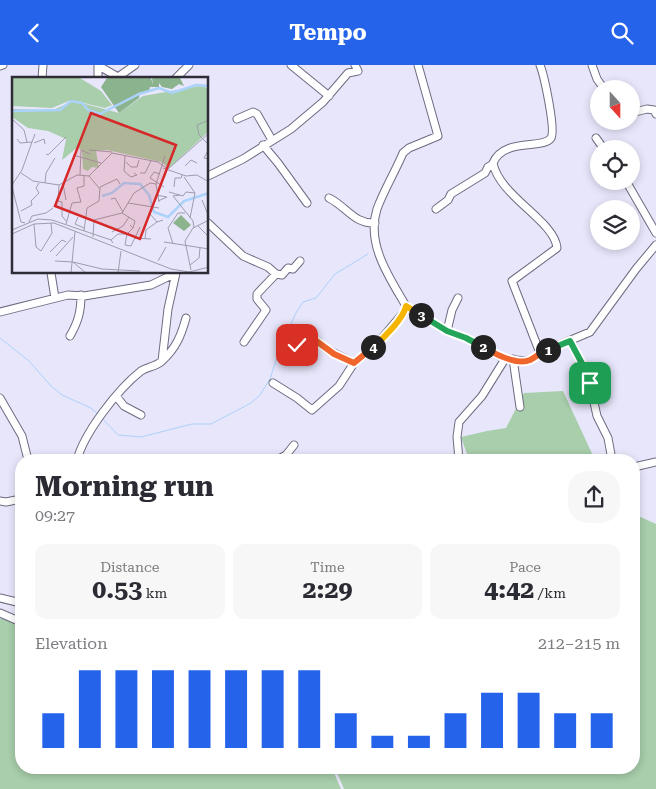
<!DOCTYPE html>
<meta charset="utf-8">
<style>
body{margin:0;font-family:"Roboto Serif",serif;background:#f7f7f7;color:#2b2b33;height:100vh;display:flex;flex-direction:column;font-size:19px;white-space:nowrap}
*{box-sizing:border-box;margin:0}
p{font-size:16px;color:#7c7c81}
.icon{flex:none;width:28px;height:28px;fill:none;stroke:currentColor;stroke-width:2;stroke-linecap:round;stroke-linejoin:round}
.map{position:relative;flex:1;overflow:hidden}
.details{position:absolute;left:15px;top:389px;width:625px;height:320px;display:flex;flex-direction:column;background:#fff;border-radius:20px;box-shadow:0 2px 8px #0003}
.details>*{flex:none}
.needle{width:32px;rotate:159deg}
.buttons{position:absolute;left:590px;top:15px;display:grid;gap:10px}
.buttons a{display:grid;place-items:center;width:50px;height:50px;border-radius:50%;background:#fff;box-shadow:0 2px 8px #0003;font-size:25px}
.pin{position:absolute;display:grid;place-items:center;width:42px;height:42px;color:#fff;margin:-21px;border-radius:10px;box-shadow:0 2px 8px #0006}
.km{position:absolute;width:25px;height:25px;margin:-12px;border-radius:50%;background:#222;color:#fff;font-size:14px;line-height:25px;text-align:center}
.round{display:grid;place-items:center;flex:none;width:52px;height:52px;border-radius:20px;background:#f7f7f7}
.head{display:flex;align-items:center;justify-content:space-between;height:85px;padding:0 20px}
h1{font-size:28px;font-weight:700;line-height:38px}
.figures{display:grid;grid-template-columns:repeat(3,1fr);gap:8px;height:85px;padding:5px 20px}
.figures div{display:grid;align-content:center;border-radius:12px;background:#f7f7f7;text-align:center}
.figures b{font-size:25px;font-weight:700}
.figures small{font-size:14px;font-weight:400}
.figures p{font-size:14px}
.chart{height:140px;padding:10px 20px}
.chart p{display:flex;justify-content:space-between}
.chart svg{width:100%;height:90px;margin-top:5px;stroke:#2563eb;stroke-width:6}
header{display:flex;justify-content:space-between;align-items:center;height:65px;padding:0 20px;background:#2563eb;color:#fff;font-size:22px;font-weight:700}
.map>svg:first-child{display:block}
</style>
<header><svg class="icon" aria-label="back" viewBox="0 0 24 24"><path d="M15 5l-7 7 7 7"/></svg>Tempo<svg class="icon" aria-label="search" viewBox="0 0 24 24"><circle cx="10" cy="10" r="6"/><path d="M15 15l6 6"/></svg></header>
<div class="map">
<svg width="656" height="724" viewBox="0 0 656 724">
<rect width="100%" height="100%" fill="#e8e6fb"/>
<path fill="#a8ceab" d="M563 326 595 395H469L461 372 487 366 506 363 524 328Z
M634 449 656 459V724H344L335 703 634 702Z
M13 553 21 557V702L332 703 341 724H0V554Z"/>
<g fill="none" stroke-linecap="round" stroke-linejoin="round">
<path stroke="#abd2fa" stroke-width="1" d="M0 273 29 296 50 320 62 330 91 343 99 350
M101 352 118 370 141 372 192 359H211L251 338 260 330 270 314 281 280 297 246 303 237 316 233 335 209 368 189"/>
<defs>
<path id="minor" d="M291 0 329 31
M540 0C544 10 556 65 551 73 543 85 504 72 493 98 499 131 555 156 557 183L512 216 540 288
M592 0 597 14 604 24
M0 1 3 0
M99 1 118 12 135 0
M42 14 43 0
M98 14V0
M175 14 189 0
M631 48 647 44 654 45 656 49
M237 54 253 47 257 49 272 75
M596 73 604 84
M263 80 278 98 307 138
M208 111 243 94 291 64 323 37 348 8 358 6 355 0
M626 116 656 168
M329 133C347 142 354 159 375 158
M436 144 448 135 451 129 485 108 488 102 493 99
M208 158 243 191 268 202 276 209 282 210 288 203 293 204 300 196
M51 208 55 233
M406 241 447 266 466 273 505 294
M0 247 68 230 84 231 151 220 176 208
M447 266 452 245 458 233
M70 271C78 257 81 247 81 230
M570 276 588 310 597 351 608 373 612 395
M244 277 266 245 257 234V229L276 209
M285 283 303 277 310 270 328 285 354 298
M513 294 520 342
M162 296C176 283 181 271 186 253
M273 318 297 333 312 345 339 321 354 298 377 279 405 246 406 241C389 212 366 179 377 144 384 125 395 107 403 88L409 83 438 71 418 0
M116 331 124 341 141 350
M0 333 22 371 28 395
M77 395C84 368 118 324 141 306 147 302 155 302 162 296L168 244 176 208
M218 395 223 394 228 395
M277 395 286 390 294 380
M459 395 457 372 459 357 482 331 505 294 526 296 532 294 540 288 590 267 636 204 656 180
M634 402 656 397
M0 436 6 437 21 434
M0 533 21 538
M0 548 21 557"/>
</defs>
<use href="#minor" stroke="#6d6b81" stroke-width="9"/>
<use href="#minor" stroke="#fff" stroke-width="7"/>
</g>
<g fill="none" stroke-linecap="round" stroke-linejoin="round">
<defs>
<path id="split-1" d="M548 285 570 276 586 306 590 318"/>
<path id="split-2" d="M483 282C495 289 517 301 530 295 536 292 541 287 548 285"/>
<path id="split-3" d="M421 250 447 266 466 273 483 282"/>
<path id="split-4" d="M373 282C383 274 404 253 406 241L421 250"/>
<path id="split-5" d="M315 275 334 289 354 298 373 282"/>
<path id="split-6" d="M297 280 310 270 315 275"/>
</defs>
<use href="#split-1" stroke="#fff" stroke-width="10"/>
<use href="#split-2" stroke="#fff" stroke-width="10"/>
<use href="#split-3" stroke="#fff" stroke-width="10"/>
<use href="#split-4" stroke="#fff" stroke-width="10"/>
<use href="#split-5" stroke="#fff" stroke-width="10"/>
<use href="#split-6" stroke="#fff" stroke-width="10"/>
<use href="#split-1" stroke="#22a559" stroke-width="6"/>
<use href="#split-2" stroke="#f0652b" stroke-width="6"/>
<use href="#split-3" stroke="#22a559" stroke-width="6"/>
<use href="#split-4" stroke="#f5b400" stroke-width="6"/>
<use href="#split-5" stroke="#f0652b" stroke-width="6"/>
<use href="#split-6" stroke="#f5b400" stroke-width="6"/>
</g>
<g transform="translate(12 12)">
<rect width="196" height="196" fill="#e8e6fb"/>
<path d="M0 1H68L89 14 100 28 93 31 59 23 40 31 0 29ZM188 9 196 11V55L157 91 149 85 95 73 84 74 87 91 80 90 76 94 71 92 70 74 66 70 50 83 54 62 36 54 16 51 0 40V32L41 33 62 24 107 36 131 19Z" fill="#a8ceab"/>
<path d="M95 1H139L141 8 140 1H168L172 9 167 7 160 12 150 10 147 6V10H138L137 15H128L127 21 107 36 89 10ZM169 138 179 148 172 154 161 146Z" fill="#8ab38e"/>
<path fill="none" stroke="#abd2fa" stroke-width="2.5" d="M0 34 48 33 59 24 70 26 76 33 88 37 127 17 147 11 160 16 184 8 197 9M90 119 100 116 112 106 128 107 137 118 142 135 156 140 172 124 197 116"/>
<path fill="none" stroke="#9e9cad" stroke-width="1" d="M0 42 12 53 15 65M197 43 185 48 187 58 197 68M5 62 8 66 20 65 23 57M22 66 32 62 33 67M197 72 192 81 197 82M77 73 100 75M34 77 36 78 54 60M61 78 89 86M113 79 112 94 119 100 125 98 122 96M114 85 119 90H125L127 83M173 89 179 83 185 86M151 91 174 99 185 98 197 105M9 96 21 104 47 108 65 98 77 99 100 76 146 85 156 92 197 56M128 96H133L139 84M148 97 142 95 138 101 152 110M68 98 69 73 78 77M77 99 87 111M172 100 183 116 178 141M33 106 34 96 43 81M51 107 54 123M144 107 147 125M0 108 10 93 20 65M47 108 46 124 50 125V139L54 144M0 110 9 145 13 146M162 110 163 101H169L170 98M157 115 171 119 174 115 183 116M144 118 155 120 146 124M168 118 161 119 181 144 182 151M99 122 103 121 111 135M190 123 197 140M116 126 147 131M9 134 20 128 19 124 27 116 24 111 27 106M110 136 123 144 121 151M138 137 145 145 151 143M66 140 63 147 72 151M17 145 20 139 34 136 41 131M22 147 24 170 29 174 40 156 39 146M54 147 60 126 69 125 65 111 72 109V98M186 149 197 160M0 153 26 142 40 143 99 163M72 154 75 131 87 124 88 110 105 102 108 107M100 155 111 149 117 140M0 157 22 147 42 146 159 192 177 195 197 190M81 160 82 143 110 136 122 116 138 106 144 107 153 79M122 161 139 162M133 162 134 153 145 145M152 165 197 172M101 166 99 163 106 157H115M161 167 156 151 166 136H173M113 168 119 169 128 150M113 168 115 157 121 151 118 148M38 175 50 163 54 165M44 179 61 160M43 184 61 185 74 196M146 184 154 170M61 185 90 192 128 194M178 188 187 181 188 171M179 193 173 164 181 151 197 143M59 196 63 155M106 196 109 174"/>
<path fill="#d62828" fill-opacity="0.15" stroke="#d62828" stroke-width="2.5" d="M79 36 164 68 128 162 43 129Z"/>
<rect width="196" height="196" fill="none" stroke="#2e2d37" stroke-width="2.5"/>
</g>
</svg>
<div class="buttons">
<a><svg class="needle" viewBox="-14 -14 28 28"><path d="M0-13l5 13h-10z" fill="#e53935"/><path d="M0 13l5-13h-10z" fill="#7c7c81"/></svg></a>
<a><svg class="icon" aria-label="locate" viewBox="0 0 24 24"><circle cx="12" cy="12" r="6"/><path d="M12 2v4M12 18v4M2 12h4M18 12h4"/></svg></a>
<a><svg class="icon" aria-label="layers" viewBox="0 0 24 24"><path d="M12 4l9 5-9 5-9-5zM3 14l9 5 9-5"/></svg></a>
</div>
<div class="pin" style="left:590px;top:318px;background:#1e9e55"><svg class="icon" aria-label="arrive" viewBox="0 0 24 24"><path d="M6 21V4h12l-3 4 3 4H6"/></svg></div>
<div class="pin" style="left:297px;top:280px;background:#d93025"><svg class="icon" aria-label="check" viewBox="0 0 24 24"><path d="M5 12l5 5 9-10"/></svg></div>
<b class="km" style="left:548px;top:285px">1</b>
<b class="km" style="left:483px;top:282px">2</b>
<b class="km" style="left:421px;top:250px">3</b>
<b class="km" style="left:373px;top:282px">4</b>
<section class="details">
<div class="head"><div><h1>Morning run</h1><p>09:27</p></div><a class="round"><svg class="icon" aria-label="share" viewBox="0 0 24 24"><path d="M12 15V3M7 8l5-5 5 5M5 13v7h14v-7"/></svg></a></div>
<div class="figures">
<div><p>Distance</p><b>0.53<small> km</small></b></div>
<div><p>Time</p><b>2:29</b></div>
<div><p>Pace</p><b>4:42<small> /km</small></b></div>
</div>
<div class="chart"><p><span>Elevation</span>212–215 m</p>
<svg viewBox="0 0 160 44" preserveAspectRatio="none"><path d="M5 44V27M15 44V6M25 44V6M35 44V6M45 44V6M55 44V6M65 44V6M75 44V6M85 44V27M95 44V38M105 44V38M115 44V27M125 44V17M135 44V17M145 44V27M155 44V27"/></svg>
</div>
</section>
</div>
